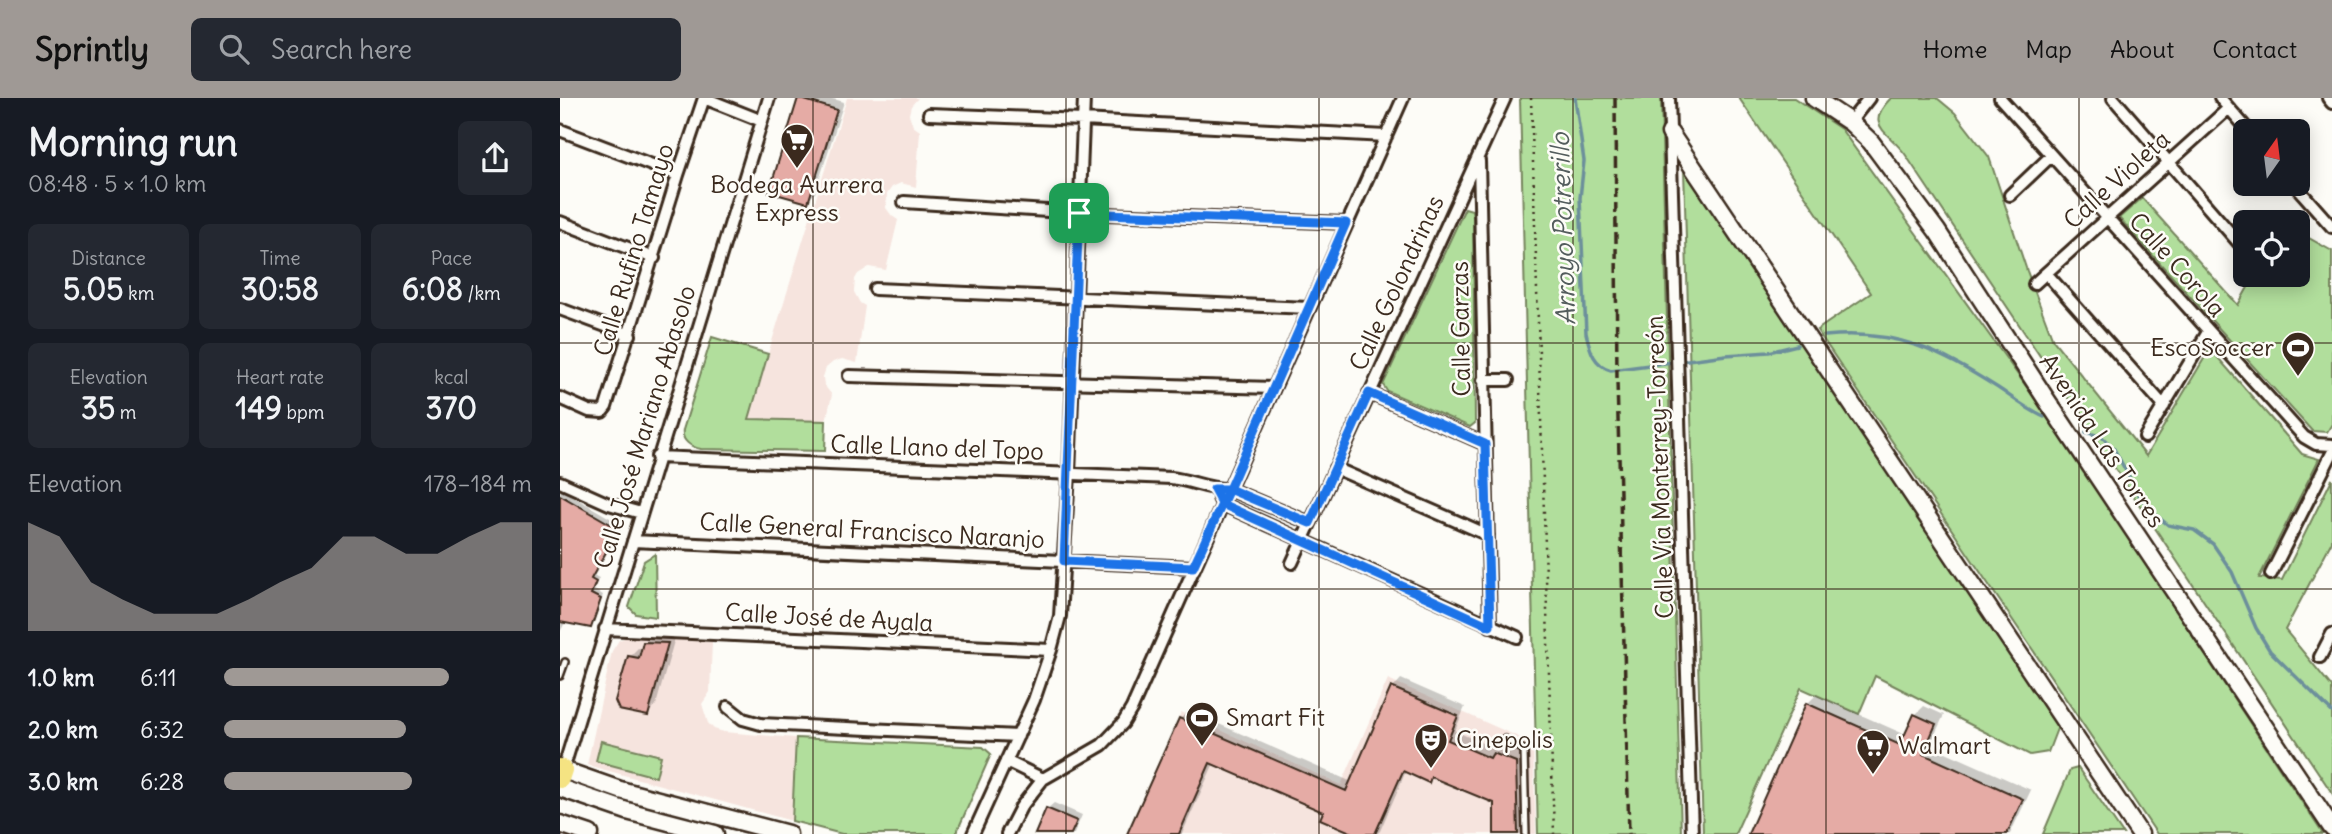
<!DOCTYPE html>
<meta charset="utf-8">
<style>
body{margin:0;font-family:Delius,sans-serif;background:#242831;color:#f1f3f6;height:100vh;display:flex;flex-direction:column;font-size:26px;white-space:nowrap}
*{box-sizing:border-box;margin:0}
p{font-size:23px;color:#9ea1a6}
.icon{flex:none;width:38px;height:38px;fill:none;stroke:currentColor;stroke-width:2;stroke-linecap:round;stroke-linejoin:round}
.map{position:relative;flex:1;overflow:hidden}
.drawer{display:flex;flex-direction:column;background:#171b24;width:560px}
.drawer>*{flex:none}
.needle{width:46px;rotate:14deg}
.fabs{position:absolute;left:1673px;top:21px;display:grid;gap:14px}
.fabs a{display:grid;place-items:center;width:77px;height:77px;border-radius:10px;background:#171b24;box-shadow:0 4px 18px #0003;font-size:35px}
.pin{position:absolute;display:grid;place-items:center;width:60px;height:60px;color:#fff;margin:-30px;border-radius:14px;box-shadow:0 4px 10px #0006}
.round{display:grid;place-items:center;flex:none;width:74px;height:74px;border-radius:10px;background:#242831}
.overview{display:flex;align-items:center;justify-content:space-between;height:119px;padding:0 28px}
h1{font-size:38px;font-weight:700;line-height:52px}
.stats{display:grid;grid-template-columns:repeat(3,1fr);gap:10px;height:119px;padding:7px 28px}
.stats div{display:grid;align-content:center;border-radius:10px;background:#242831;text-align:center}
.stats b{font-size:30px;font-weight:700}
.stats small{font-size:19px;font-weight:400}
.stats p{font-size:19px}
.chart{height:196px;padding:14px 28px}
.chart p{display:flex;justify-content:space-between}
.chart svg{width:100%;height:126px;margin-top:7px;fill:#9f9995;opacity:.7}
ul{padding:0 28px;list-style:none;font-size:23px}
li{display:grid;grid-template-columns:112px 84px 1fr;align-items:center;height:52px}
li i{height:18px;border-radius:9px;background:#9f9995}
header{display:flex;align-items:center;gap:42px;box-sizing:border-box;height:98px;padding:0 35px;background:#9f9995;color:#111}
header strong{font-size:33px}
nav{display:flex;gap:38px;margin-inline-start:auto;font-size:24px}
.search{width:490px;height:63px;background:#242831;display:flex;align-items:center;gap:18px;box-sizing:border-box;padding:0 24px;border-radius:10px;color:#9ea1a6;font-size:26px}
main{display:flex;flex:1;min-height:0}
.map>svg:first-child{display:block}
</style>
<header>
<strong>Sprintly</strong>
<div class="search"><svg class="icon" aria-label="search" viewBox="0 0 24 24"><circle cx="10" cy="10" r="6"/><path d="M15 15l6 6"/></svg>Search here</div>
<nav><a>Home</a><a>Map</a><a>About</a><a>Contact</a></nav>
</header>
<main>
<section class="drawer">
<div class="overview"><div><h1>Morning run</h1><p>08:48 · 5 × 1.0 km</p></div><a class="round"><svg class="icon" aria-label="share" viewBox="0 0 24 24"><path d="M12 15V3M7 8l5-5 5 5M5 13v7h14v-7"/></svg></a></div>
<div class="stats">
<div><p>Distance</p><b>5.05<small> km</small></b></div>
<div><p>Time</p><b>30:58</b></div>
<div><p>Pace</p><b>6:08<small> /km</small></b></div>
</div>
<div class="stats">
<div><p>Elevation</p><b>35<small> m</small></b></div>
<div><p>Heart rate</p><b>149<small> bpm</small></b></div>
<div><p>kcal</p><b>370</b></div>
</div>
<div class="chart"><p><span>Elevation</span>178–184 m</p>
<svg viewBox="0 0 160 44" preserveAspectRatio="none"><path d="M0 44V6L10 11L20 27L30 33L40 38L50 38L60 38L70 33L80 27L90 22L100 11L110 11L120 17L130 17L140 11L150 6L160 6V44z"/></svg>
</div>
<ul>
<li><b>1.0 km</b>6:11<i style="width:73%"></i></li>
<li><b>2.0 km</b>6:32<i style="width:59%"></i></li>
<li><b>3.0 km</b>6:28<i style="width:61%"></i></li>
</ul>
</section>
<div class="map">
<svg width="1772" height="736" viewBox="0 0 1772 736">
<rect width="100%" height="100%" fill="#fdfcf7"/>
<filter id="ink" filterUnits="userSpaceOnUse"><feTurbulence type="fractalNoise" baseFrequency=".0143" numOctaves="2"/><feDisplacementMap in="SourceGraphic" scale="14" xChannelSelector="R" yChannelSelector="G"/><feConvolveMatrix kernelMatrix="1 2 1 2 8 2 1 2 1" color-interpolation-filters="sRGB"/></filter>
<g filter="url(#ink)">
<path fill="#f6e4de" d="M287 0H358L351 8 349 16 353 28 360 33 356 89 341 85 332 89 327 96 326 110 332 118 338 122 326 172 309 169 298 176 295 181 294 194 300 205 305 208 297 265 282 261 273 264 266 270 263 279 264 287 272 297 266 323 188 321Z
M67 539 152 544 150 594 142 606 148 625 154 631 164 634 236 640 232 723 27 667 52 553 59 542Z
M828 581 972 645 973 648 976 736H566L621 614 781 687Z"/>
<path fill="#b1de9c" stroke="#76845d" stroke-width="2" d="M960 0H1101L1121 736H978Z
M1179 0H1234L1281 31 1489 320 1763 736H1597L1257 232 1311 195Z
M1331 0H1377L1395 15 1429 59 1467 173 1493 242 1586 358 1648 254H1653L1742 356 1759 361 1699 480 1722 482 1772 381V443L1725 532 1772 589V695L1345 56C1328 33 1303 28 1331 0Z
M1124 71 1498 628 1488 654 1470 657 1315 578 1299 616 1241 590 1175 736H1143Z
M1582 100 1678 207 1695 177H1738V134L1772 153V326L1767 334 1752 333 1559 120Z
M905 110 912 112 913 119 915 325 910 329 827 293 823 287Z
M152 239 208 256 189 321 266 323 265 353 141 351C131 349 121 343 123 332Z
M95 456 96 519 76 516 69 509 84 463Z
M236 640 423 649 431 656 396 736H282L232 723Z
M41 643 101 658 96 679 36 663Z
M1518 670 1563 736H1483L1510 672Z"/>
<path fill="#0003" d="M270 0 284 4 255 95 247 103 240 1Z
M0 391 62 427 33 477 39 480 33 491 43 497 34 524 30 528 6 523 0 534Z
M94 535 116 536 96 607 87 616 69 559 78 550 83 551 85 544Z
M841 581 905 609 895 633 938 652 943 647 964 656 966 736H936L935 704 873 678 869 683 846 673 820 733 817 736H799L765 713 654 665 622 736H570L620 621 629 613 792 684 833 590Z
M1256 597 1346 637 1355 617 1364 608 1384 617 1370 647 1471 692 1450 736H1190L1247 606Z
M494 705 522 717 514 736H477L487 711Z"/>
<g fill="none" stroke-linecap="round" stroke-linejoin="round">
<path stroke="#6c8f9b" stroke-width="3.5" d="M1015 0 1024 63 1020 100 1026 235C1030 251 1033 267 1051 272L1166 257 1209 254 1237 247
M1265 238C1338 231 1379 253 1438 290 1453 300 1468 312 1484 319
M1526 334 1542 339 1554 351 1580 399 1597 418 1608 427 1634 432 1653 446 1672 474 1696 530 1710 553 1772 614"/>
</g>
<path fill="#e5aba5" stroke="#3b2a1e" stroke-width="2" d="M238 0 277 12 248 105 209 94Z
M0 397 59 431 31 481 36 484 31 496 41 501 31 530 0 524Z
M83 544 108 545 88 618 59 612 55 603 68 558 79 560Z
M831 589 898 618 888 642 930 660 933 655 956 664 958 736H934V705L871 679 869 685 843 673 815 736H795L760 721 763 714 650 665 619 736H567L619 620 786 693Z
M1246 605 1340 647 1354 616 1376 626 1363 656 1463 701 1447 736H1188Z
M486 710 517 723 511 736H475Z"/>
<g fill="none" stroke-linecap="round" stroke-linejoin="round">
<defs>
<path id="lane" d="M0 578 5 564
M945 641 964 652 966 736"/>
<path id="street" d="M144 0 202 23
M1109 0 1132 736
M1440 0 1744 339 1756 346 1772 347
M1553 0 1685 152
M1660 0 1689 33
M1768 0 1772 5
M369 16 523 22 826 38
M1290 24 1309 0
M0 32 118 77
M919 63 930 528
M1734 86 1772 129
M1450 97 1491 58
M344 104 519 115 786 125
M0 124 94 160
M1486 175 1604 308
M1474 186 1669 10
M315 191 749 210
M0 211 70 237
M289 278 714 290
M923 282H948
M809 295 925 346
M0 300 29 313 42 314 46 309 118 77 144 0
M1585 339 1648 234
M97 359 611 380C631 382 649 392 669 391L750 425
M775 370 928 437
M0 384 49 406 81 415
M659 400 662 406 957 539
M73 443 633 469
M732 465 945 0
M1711 476 1772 355
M45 531 491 552
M1760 559 1772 536
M168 609 183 621 201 626 458 638
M446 663 483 681
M3 672 209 0
M413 736 474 602 491 552 500 518 509 377 524 0
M447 736 461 709 483 681 542 647 563 625 572 610 843 0"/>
<path id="secondary" d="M1254 0 1290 24 1311 44 1377 133 1486 301 1772 730
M1110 35 1580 736
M3 672 60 692 228 736
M0 690 67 713 155 736
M0 726 30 736"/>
<path id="primary" d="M0 670 3 672 0 681"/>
</defs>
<use href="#lane" stroke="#3b2a1e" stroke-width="10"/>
<use href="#street" stroke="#3b2a1e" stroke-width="16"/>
<use href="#secondary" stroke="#3b2a1e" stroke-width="21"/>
<use href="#primary" stroke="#3b2a1e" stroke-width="23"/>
<path stroke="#3b2a1e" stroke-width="2.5" stroke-dasharray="2 5" stroke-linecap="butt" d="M971 0 994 736"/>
<use href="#lane" stroke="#fdfcf7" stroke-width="5"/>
<use href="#street" stroke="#fdfcf7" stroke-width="10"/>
<use href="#secondary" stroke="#fdfcf7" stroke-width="16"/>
<use href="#primary" stroke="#f5e382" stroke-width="18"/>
<path stroke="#3b2a1e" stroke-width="3.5" stroke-dasharray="10 5" stroke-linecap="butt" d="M1055 0 1057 282 1069 736"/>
</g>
</g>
<g fill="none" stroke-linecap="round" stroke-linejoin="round" filter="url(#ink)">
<defs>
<path id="route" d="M519 115 504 463 633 469 669 391 750 425 809 295 925 346 930 528 662 406 654 391H669L786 125 519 115"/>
</defs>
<use href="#route" stroke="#fff" stroke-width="14"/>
<use href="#route" stroke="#1a73e8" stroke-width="9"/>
</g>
<path fill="none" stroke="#3b2a1e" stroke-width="2" stroke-opacity="0.55" d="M253 0V736M506 0V736M759 0V736M1013 0V736M1266 0V736M1519 0V736M0 245H1772M0 491H1772"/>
<defs>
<symbol id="supermarket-pin" viewBox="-11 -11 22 30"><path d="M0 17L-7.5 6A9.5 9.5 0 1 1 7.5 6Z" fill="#3b2a1e" stroke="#fdfcf7"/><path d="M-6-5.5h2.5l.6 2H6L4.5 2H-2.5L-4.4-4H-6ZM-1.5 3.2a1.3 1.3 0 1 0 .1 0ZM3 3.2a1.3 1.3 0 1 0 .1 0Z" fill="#fff"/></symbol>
<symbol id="stadium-pin" viewBox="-11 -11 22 30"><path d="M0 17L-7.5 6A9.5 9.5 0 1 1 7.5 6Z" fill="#3b2a1e" stroke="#fdfcf7"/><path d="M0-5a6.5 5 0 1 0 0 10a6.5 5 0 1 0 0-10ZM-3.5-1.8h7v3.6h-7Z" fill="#fff"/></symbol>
<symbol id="theatre-pin" viewBox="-11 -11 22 30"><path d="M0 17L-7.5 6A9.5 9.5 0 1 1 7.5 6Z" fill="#3b2a1e" stroke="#fdfcf7"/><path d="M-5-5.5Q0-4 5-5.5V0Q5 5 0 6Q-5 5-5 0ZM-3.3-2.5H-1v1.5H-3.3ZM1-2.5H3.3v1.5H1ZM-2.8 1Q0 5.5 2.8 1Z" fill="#fff"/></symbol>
</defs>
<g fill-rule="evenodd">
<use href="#supermarket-pin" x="218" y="23" width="38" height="52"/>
<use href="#stadium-pin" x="1719" y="231" width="38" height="52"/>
<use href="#stadium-pin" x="623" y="601" width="38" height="52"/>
<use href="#theatre-pin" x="852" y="623" width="38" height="52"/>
<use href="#supermarket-pin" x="1294" y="629" width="38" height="52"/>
</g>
<g text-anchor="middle" stroke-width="5" stroke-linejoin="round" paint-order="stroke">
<g font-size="24" fill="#3b2a1e" stroke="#fdfcf7">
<text transform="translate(1557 82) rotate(-42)" y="8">Calle Violeta</text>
<text transform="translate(74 152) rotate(-73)" y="8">Calle Rufino Tamayo</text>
<text transform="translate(1617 167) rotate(48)" y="8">Calle Corola</text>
<text transform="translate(837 185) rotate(-65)" y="8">Calle Golondrinas</text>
<text transform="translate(901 231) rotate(-91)" y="8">Calle Garzas</text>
<text transform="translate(85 329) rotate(-73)" y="8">Calle José Mariano Abasolo</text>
<text transform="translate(1542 343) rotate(56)" y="8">Avenida Las Torres</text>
<text transform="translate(377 350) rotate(2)" y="8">Calle Llano del Topo</text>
<text transform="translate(1100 369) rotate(-92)" y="8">Calle Vía Monterrey-Torreón</text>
<text transform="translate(312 433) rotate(3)" y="8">Calle General Francisco Naranjo</text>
<text transform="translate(269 520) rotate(3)" y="8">Calle José de Ayala</text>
</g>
<g font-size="24" fill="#3b2a1e" stroke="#fdfcf7" text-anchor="start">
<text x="237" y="95" text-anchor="middle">Bodega Aurrera<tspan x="237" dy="28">Express</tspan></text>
<text x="1714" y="258" text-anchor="end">EscoSoccer</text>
<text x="666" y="628">Smart Fit</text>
<text x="896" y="650">Cinepolis</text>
<text x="1338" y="656">Walmart</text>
</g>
<g font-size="26" font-style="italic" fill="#545d5d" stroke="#fdfcf7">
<text transform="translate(1003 131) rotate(-92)" y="9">Arroyo Potrerillo</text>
</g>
</g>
</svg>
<div class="fabs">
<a><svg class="needle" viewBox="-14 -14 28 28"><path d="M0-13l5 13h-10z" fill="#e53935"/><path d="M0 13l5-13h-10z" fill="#9ea1a6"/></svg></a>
<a><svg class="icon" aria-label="locate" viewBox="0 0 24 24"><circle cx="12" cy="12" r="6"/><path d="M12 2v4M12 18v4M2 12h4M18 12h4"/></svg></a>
</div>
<div class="pin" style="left:519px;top:115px;background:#1e9e55"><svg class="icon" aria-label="arrive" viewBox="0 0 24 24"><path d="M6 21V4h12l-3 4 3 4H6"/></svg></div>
</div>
</main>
